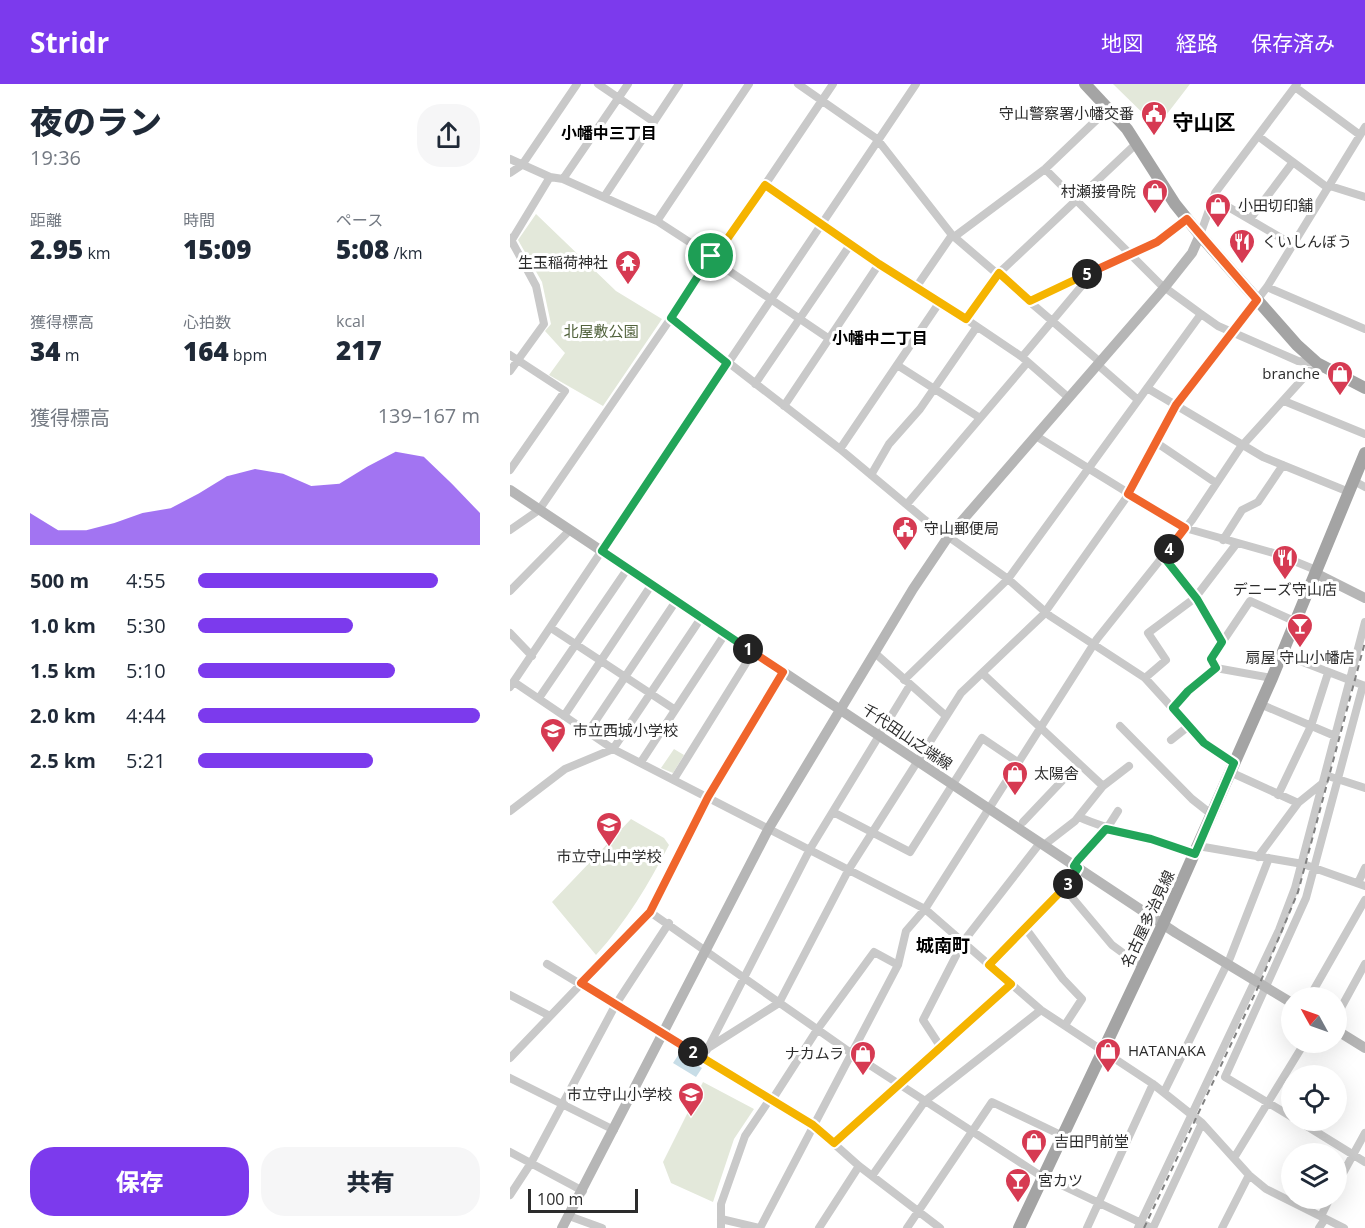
<!DOCTYPE html>
<html lang="ja">
<meta charset="utf-8">
<style>
body{margin:0;font-family:"Open Sans","Noto Sans JP",sans-serif;background:#f6f6f7;color:#1f2937;height:100vh;display:flex;flex-direction:column;font-size:22px;white-space:nowrap}
*{box-sizing:border-box;margin:0}
p{font-size:20px;color:#747a83}
.icon{flex:none;width:33px;height:33px;fill:none;stroke:currentColor;stroke-width:2;stroke-linecap:round;stroke-linejoin:round}
.map{position:relative;flex:1;overflow:hidden}
.side{display:flex;flex-direction:column;background:#fff;width:510px}
.side>*{flex:none}
.needle{width:39px;rotate:310deg}
.controls{position:absolute;left:771px;top:903px;display:grid;gap:12px}
.controls a{display:grid;place-items:center;width:66px;height:66px;border-radius:50%;background:#fff;box-shadow:0 6px 24px #0002;font-size:30px}
.scale{position:absolute;left:18px;bottom:15px;width:110px;box-sizing:border-box;padding-left:6px;border:3px solid #2c2c2c;border-top:0;font-size:16px;line-height:21px;white-space:nowrap;color:#2c2c2c;-webkit-text-stroke:4px #fff;paint-order:stroke}
.pin{position:absolute;display:grid;place-items:center;width:51px;height:51px;color:#fff;margin:-26px;border:3px solid #fff;border-radius:50%;box-shadow:0 2px 6px #0007}
.km{position:absolute;width:30px;height:30px;margin:-15px;border-radius:50%;background:#222;color:#fff;font-size:16px;line-height:30px;text-align:center}
.round{display:grid;place-items:center;flex:none;width:63px;height:63px;border-radius:24px;background:#f6f6f7}
.headline{display:flex;align-items:center;justify-content:space-between;height:102px;padding:0 30px}
h1{font-size:33px;font-weight:800;line-height:45px}
.metrics{display:grid;grid-template-columns:repeat(3,1fr);gap:9px;height:102px;padding:6px 30px}
.metrics div{display:grid;align-content:center}
.metrics b{font-size:26px;font-weight:800}
.metrics small{font-size:16px;font-weight:400}
.metrics p{font-size:16px}
.chart{height:168px;padding:12px 30px}
.chart p{display:flex;justify-content:space-between}
.chart svg{width:100%;height:108px;margin-top:6px;fill:#7c3aed;opacity:.7}
.button{display:flex;gap:12px;margin-top:auto;padding:12px 30px}
.button a{flex:1;height:69px;border-radius:24px;background:#7c3aed;color:#fff;font-size:24px;font-weight:800;line-height:69px;text-align:center}
.button a+a{background:#f6f6f7;color:#1f2937}
ul{padding:0 30px;list-style:none;font-size:20px}
li{display:grid;grid-template-columns:96px 72px 1fr;align-items:center;height:45px}
li i{height:15px;border-radius:8px;background:#7c3aed}
header{display:flex;align-items:center;gap:36px;box-sizing:border-box;height:84px;padding:0 30px;background:#7c3aed;color:#fff}
header strong{font-size:28px}
nav{display:flex;gap:33px;margin-inline-start:auto;font-size:21px}
main{display:flex;flex:1;min-height:0}
.map>svg:first-child{display:block}
</style>
<header>
<strong>Stridr</strong>
<nav><a>地図</a><a>経路</a><a>保存済み</a></nav>
</header>
<main>
<section class="side">
<div class="headline"><div><h1>夜のラン</h1><p>19:36</p></div><a class="round"><svg class="icon" aria-label="share" viewBox="0 0 24 24"><path d="M12 15V3M7 8l5-5 5 5M5 13v7h14v-7"/></svg></a></div>
<div class="metrics">
<div><p>距離</p><b>2.95<small> km</small></b></div>
<div><p>時間</p><b>15:09</b></div>
<div><p>ペース</p><b>5:08<small> /km</small></b></div>
</div>
<div class="metrics">
<div><p>獲得標高</p><b>34<small> m</small></b></div>
<div><p>心拍数</p><b>164<small> bpm</small></b></div>
<div><p>kcal</p><b>217</b></div>
</div>
<div class="chart"><p><span>獲得標高</span>139–167 m</p>
<svg viewBox="0 0 160 44" preserveAspectRatio="none"><path d="M0 44V31L10 38L20 38L30 35L40 31L50 29L60 23L70 16L80 13L90 15L100 20L110 19L120 12L130 6L140 8L150 19L160 31V44z"/></svg>
</div>
<ul>
<li><b>500 m</b>4:55<i style="width:85%"></i></li>
<li><b>1.0 km</b>5:30<i style="width:55%"></i></li>
<li><b>1.5 km</b>5:10<i style="width:70%"></i></li>
<li><b>2.0 km</b>4:44<i style="width:100%"></i></li>
<li><b>2.5 km</b>5:21<i style="width:62%"></i></li>
</ul>
<div class="button"><a>保存</a><a>共有</a></div>
</section>
<div class="map">
<svg width="855" height="1144" viewBox="0 0 855 1144">
<rect width="100%" height="100%" fill="#fff"/>
<path fill="#e3e8da" d="M603 0H680L647 43Z
M26 130 106 207 152 235 93 322 39 291 55 269 35 247 41 240 32 198 8 156Z
M164 665 174 671 163 689 151 684Z
M121 735 154 754 159 761C138 801 117 837 86 871L42 818Z
M193 998 244 1025 224 1055 203 1118 161 1099 153 1078Z"/>
<path fill="#c7dde7" d="M169 970 192 984 186 993 163 979Z"/>
<g fill="none" stroke-linecap="round" stroke-linejoin="round">
<path stroke="#c9c9c9" stroke-width="8" d="M88 0 144 38
M288 0 367 55 442 151 590 278
M785 3 850 51
M748 52 818 104
M0 75 40 93 53 95 147 137 201 172
M0 89 12 81 67 0
M53 95 118 0
M255 101 369 180 407 202 512 273 559 314
M820 102 855 113
M94 113 169 0
M703 114 783 161
M740 135 783 78
M147 137 239 0
M690 151 705 109 787 0
M444 153 535 85 599 24
M0 154 26 202 34 240 0 287
M0 159 40 93
M200 174 318 254
M407 202 442 151
M757 203 855 245
M520 217 583 187
M161 234 330 365 415 436 498 495 540 532 635 594 694 659 724 679
M456 235 489 189 627 59
M0 271 55 307 0 386
M512 273 585 186 647 158 677 135
M387 281 470 334
M588 281 628 316
M245 300 340 161
M637 304 753 373 839 408
M774 317 855 350
M274 322 369 180
M526 352 675 444 767 470 806 486
M647 359 706 399
M330 365 429 219
M361 391 379 360 410 325 466 244
M844 397 855 403
M397 420 517 279
M0 446 29 426 161 234 201 172 236 129 323 0
M713 456 732 426 748 418 773 381
M653 472 687 515 712 558
M0 507 60 446
M41 544 164 625
M0 549 22 572
M366 570 436 632
M772 570 855 602
M706 584 701 575 740 517 784 537
M472 589 593 702
M635 594 656 576 638 549 685 514 727 459
M394 596 498 495 691 230
M4 598 103 665 415 825 531 926 643 1000 692 1039 739 1091 756 1105 834 1144
M0 603 406 0
M29 614 118 484
M750 620 825 652
M664 624 678 607 706 584 762 594
M54 632 142 500
M610 642 682 715 701 730
M78 648 166 517
M661 656 680 641
M131 678 215 550
M720 688 788 719 814 698
M815 691 855 704
M164 695 243 568
M768 711 801 642 818 589
M0 727 55 685 103 665 191 534
M323 728 400 768 472 654 509 679
M569 733C606 750 647 754 685 770
M513 738 568 680
M534 761 565 737 593 702 619 682
M688 762 793 780 855 802
M748 773 788 719
M564 782 594 749 608 727
M848 799 855 784
M555 805 602 861 632 883
M140 828 341 969 528 1090 642 1144
M516 845 553 895 572 915 555 941
M37 880 303 1041 349 1082 430 1144
M479 881 555 805 568 784
M0 911 40 932
M799 914 855 816
M826 933 855 880
M430 962 413 936 453 858 530 759
M197 966 300 765 400 601
M187 971 269 919 339 785 451 609 533 531 621 407 666 321 757 203 855 43
M0 974 140 828 198 713 273 588
M0 994 104 1046
M654 1008 720 874 759 774
M262 1016 307 946 364 868 388 881
M782 1033 715 993 796 814 853 601
M787 1036 855 1078
M324 1059 500 900
M0 1068 73 1107
M724 1074 795 958
M362 1092 415 1017 531 926
M826 1102 855 1049
M0 1111 21 1079 106 920 159 839
M59 1132 92 1144
M811 1132 820 1114
M211 1135 249 1144
M211 1144V1120L235 1052 260 1015
M250 1144 388 881 396 847 415 825 587 555 682 436 730 364 807 279 788 277 708 242 691 230 650 200 535 85
M309 1144 349 1082
M397 1144 482 1018 553 1052
M577 1144 643 1000
M628 1144 769 846 785 804 855 538
M643 1144 692 1039
M712 1144 739 1091
M809 1144 815 1135"/>
<path stroke="#b6b6b6" stroke-width="10" d="M0 406 568 784 666 849 782 919
M805 489 855 514
M826 946 855 964
M52 1144 259 744 403 505 438 453 655 203 682 169 690 151"/>
<path stroke="#a4a4a4" stroke-width="12" d="M575 0 617 45 665 120 690 151 787 261 807 279 855 304
M509 1144 653 840 762 594 855 369"/>
<path stroke="#818181" stroke-width="2" stroke-dasharray="6 4.5" stroke-linecap="butt" d="M634 1144 750 899 788 808 855 558"/>
</g>
<g fill="none" stroke-linecap="round" stroke-linejoin="round">
<defs>
<path id="split-1" d="M201 172 161 234 217 279 92 467 238 565"/>
<path id="split-2" d="M183 968 71 899 140 828 198 713 273 588 238 565"/>
<path id="split-3" d="M183 968 303 1041 324 1059 501 900 479 881 558 800"/>
<path id="split-4" d="M558 800 568 784 564 782 568 776 596 745 641 755 685 770 724 679 694 659 663 624 678 607 706 584 701 575 712 558 687 515 653 472 659 465"/>
<path id="split-5" d="M577 190 647 158 677 135 747 216 666 321 618 410 675 444 659 465"/>
<path id="split-6" d="M201 172 213 161 255 101 369 180 456 235 489 189 520 217 577 190"/>
</defs>
<use href="#split-1" stroke="#fff" stroke-width="12"/>
<use href="#split-2" stroke="#fff" stroke-width="12"/>
<use href="#split-3" stroke="#fff" stroke-width="12"/>
<use href="#split-4" stroke="#fff" stroke-width="12"/>
<use href="#split-5" stroke="#fff" stroke-width="12"/>
<use href="#split-6" stroke="#fff" stroke-width="12"/>
<use href="#split-1" stroke="#22a559" stroke-width="8"/>
<use href="#split-2" stroke="#f0652b" stroke-width="8"/>
<use href="#split-3" stroke="#f5b400" stroke-width="8"/>
<use href="#split-4" stroke="#22a559" stroke-width="8"/>
<use href="#split-5" stroke="#f0652b" stroke-width="8"/>
<use href="#split-6" stroke="#f5b400" stroke-width="8"/>
</g>
<defs>
<symbol id="civic-pin" viewBox="-11 -11 22 30"><path d="M0 17L-7.5 6A9.5 9.5 0 1 1 7.5 6Z" fill="#d63a52" stroke="#fff"/><path d="M-.6-6.5H3V-4.5H.6V-3L4-1V1h2V6H-6V1h2V-1L-.6-3ZM-1.2 2.5V6h2.4V2.5Z" fill="#fff"/></symbol>
<symbol id="shop-pin" viewBox="-11 -11 22 30"><path d="M0 17L-7.5 6A9.5 9.5 0 1 1 7.5 6Z" fill="#d63a52" stroke="#fff"/><path d="M-5-2.5h2.3a2.7 3.5 0 0 1 5.4 0H5L5.5 6h-11ZM-1.5-2.5h3a1.5 2.3 0 0 0-3 0Z" fill="#fff"/></symbol>
<symbol id="restaurant-pin" viewBox="-11 -11 22 30"><path d="M0 17L-7.5 6A9.5 9.5 0 1 1 7.5 6Z" fill="#d63a52" stroke="#fff"/><path d="M-5-6h1v4h1v-4h1v4h1v-4h1v5L-1.5 .5V6h-2V.5L-5-1ZM5-6V6H3V1.5H1.5Q1.5-4 5-6Z" fill="#fff"/></symbol>
<symbol id="temple-pin" viewBox="-11 -11 22 30"><path d="M0 17L-7.5 6A9.5 9.5 0 1 1 7.5 6Z" fill="#d63a52" stroke="#fff"/><path d="M0-6L5-2H3V0L6.5 2.5H4V6H1.5V3h-3V6H-4V2.5H-6.5L-3 0V-2H-5Z" fill="#fff"/></symbol>
<symbol id="bar-pin" viewBox="-11 -11 22 30"><path d="M0 17L-7.5 6A9.5 9.5 0 1 1 7.5 6Z" fill="#d63a52" stroke="#fff"/><path d="M-6-5H6L.8 .8V4.5H3.5V6h-7V4.5H-.8V.8Z" fill="#fff"/></symbol>
<symbol id="school-pin" viewBox="-11 -11 22 30"><path d="M0 17L-7.5 6A9.5 9.5 0 1 1 7.5 6Z" fill="#d63a52" stroke="#fff"/><path d="M0-5L7-2L0 1L-7-2ZM-4 1L0 2.5L4 1V4Q0 6-4 4Z" fill="#fff"/></symbol>
</defs>
<g fill-rule="evenodd">
<use href="#civic-pin" x="629" y="15" width="30" height="40"/>
<use href="#shop-pin" x="630" y="93" width="30" height="40"/>
<use href="#shop-pin" x="693" y="107" width="30" height="40"/>
<use href="#restaurant-pin" x="717" y="143" width="30" height="40"/>
<use href="#temple-pin" x="103" y="164" width="30" height="40"/>
<use href="#shop-pin" x="815" y="275" width="30" height="40"/>
<use href="#civic-pin" x="380" y="430" width="30" height="40"/>
<use href="#restaurant-pin" x="760" y="459" width="30" height="40"/>
<use href="#bar-pin" x="775" y="527" width="30" height="40"/>
<use href="#school-pin" x="28" y="632" width="30" height="40"/>
<use href="#shop-pin" x="490" y="675" width="30" height="40"/>
<use href="#school-pin" x="84" y="726" width="30" height="40"/>
<use href="#shop-pin" x="583" y="952" width="30" height="40"/>
<use href="#shop-pin" x="338" y="955" width="30" height="40"/>
<use href="#school-pin" x="166" y="996" width="30" height="40"/>
<use href="#shop-pin" x="509" y="1043" width="30" height="40"/>
<use href="#bar-pin" x="493" y="1082" width="30" height="40"/>
</g>
<g text-anchor="middle" stroke-width="6" stroke-linejoin="round" paint-order="stroke">
<g font-size="15" fill="#2c2c2c" stroke="#fff" text-anchor="start">
<text x="624" y="35" text-anchor="end">守山警察署小幡交番</text>
<text x="626" y="113" text-anchor="end">村瀬接骨院</text>
<text x="728" y="127">小田切印舗</text>
<text x="752" y="163">くいしんぼう</text>
<text x="98" y="184" text-anchor="end">生玉稲荷神社</text>
<text x="810" y="295" text-anchor="end">branche</text>
<text x="414" y="450">守山郵便局</text>
<text x="775" y="511" text-anchor="middle">デニーズ守山店</text>
<text x="790" y="579" text-anchor="middle">扇屋 守山小幡店</text>
<text x="63" y="652">市立西城小学校</text>
<text x="524" y="695">太陽舎</text>
<text x="99" y="778" text-anchor="middle">市立守山中学校</text>
<text x="618" y="972">HATANAKA</text>
<text x="334" y="975" text-anchor="end">ナカムラ</text>
<text x="162" y="1016" text-anchor="end">市立守山小学校</text>
<text x="544" y="1063">吉田門前堂</text>
<text x="528" y="1102">宮カツ</text>
</g>
<g font-size="15" fill="#52633d" stroke="#fff">
<text x="91" y="253">北屋敷公園</text>
</g>
<g font-size="15" fill="#2c2c2c" stroke="#fff">
<text transform="translate(397 653) rotate(34)" y="5">千代田山之端線</text>
<text transform="translate(638 835) rotate(-65)" y="5">名古屋多治見線</text>
</g>
<g font-size="16" font-weight="bold" fill="#000" stroke="#fff">
<text x="99" y="55">小幡中三丁目</text>
<text x="370" y="260">小幡中二丁目</text>
</g>
<g font-size="18" font-weight="bold" fill="#000" stroke="#fff">
<text x="433" y="868">城南町</text>
</g>
<g font-size="21" font-weight="bold" fill="#000" stroke="#fff">
<text x="694" y="46">守山区</text>
</g>
</g>
</svg>
<div class="controls">
<a><svg class="needle" viewBox="-14 -14 28 28"><path d="M0-13l5 13h-10z" fill="#e53935"/><path d="M0 13l5-13h-10z" fill="#747a83"/></svg></a>
<a><svg class="icon" aria-label="locate" viewBox="0 0 24 24"><circle cx="12" cy="12" r="6"/><path d="M12 2v4M12 18v4M2 12h4M18 12h4"/></svg></a>
<a><svg class="icon" aria-label="layers" viewBox="0 0 24 24"><path d="M12 4l9 5-9 5-9-5zM3 14l9 5 9-5"/></svg></a>
</div>
<div class="scale">100 m</div>
<div class="pin" style="left:201px;top:172px;background:#1e9e55"><svg class="icon" aria-label="arrive" viewBox="0 0 24 24"><path d="M6 21V4h12l-3 4 3 4H6"/></svg></div>
<b class="km" style="left:238px;top:565px">1</b>
<b class="km" style="left:183px;top:968px">2</b>
<b class="km" style="left:558px;top:800px">3</b>
<b class="km" style="left:659px;top:465px">4</b>
<b class="km" style="left:577px;top:190px">5</b>
</div>
</main>
